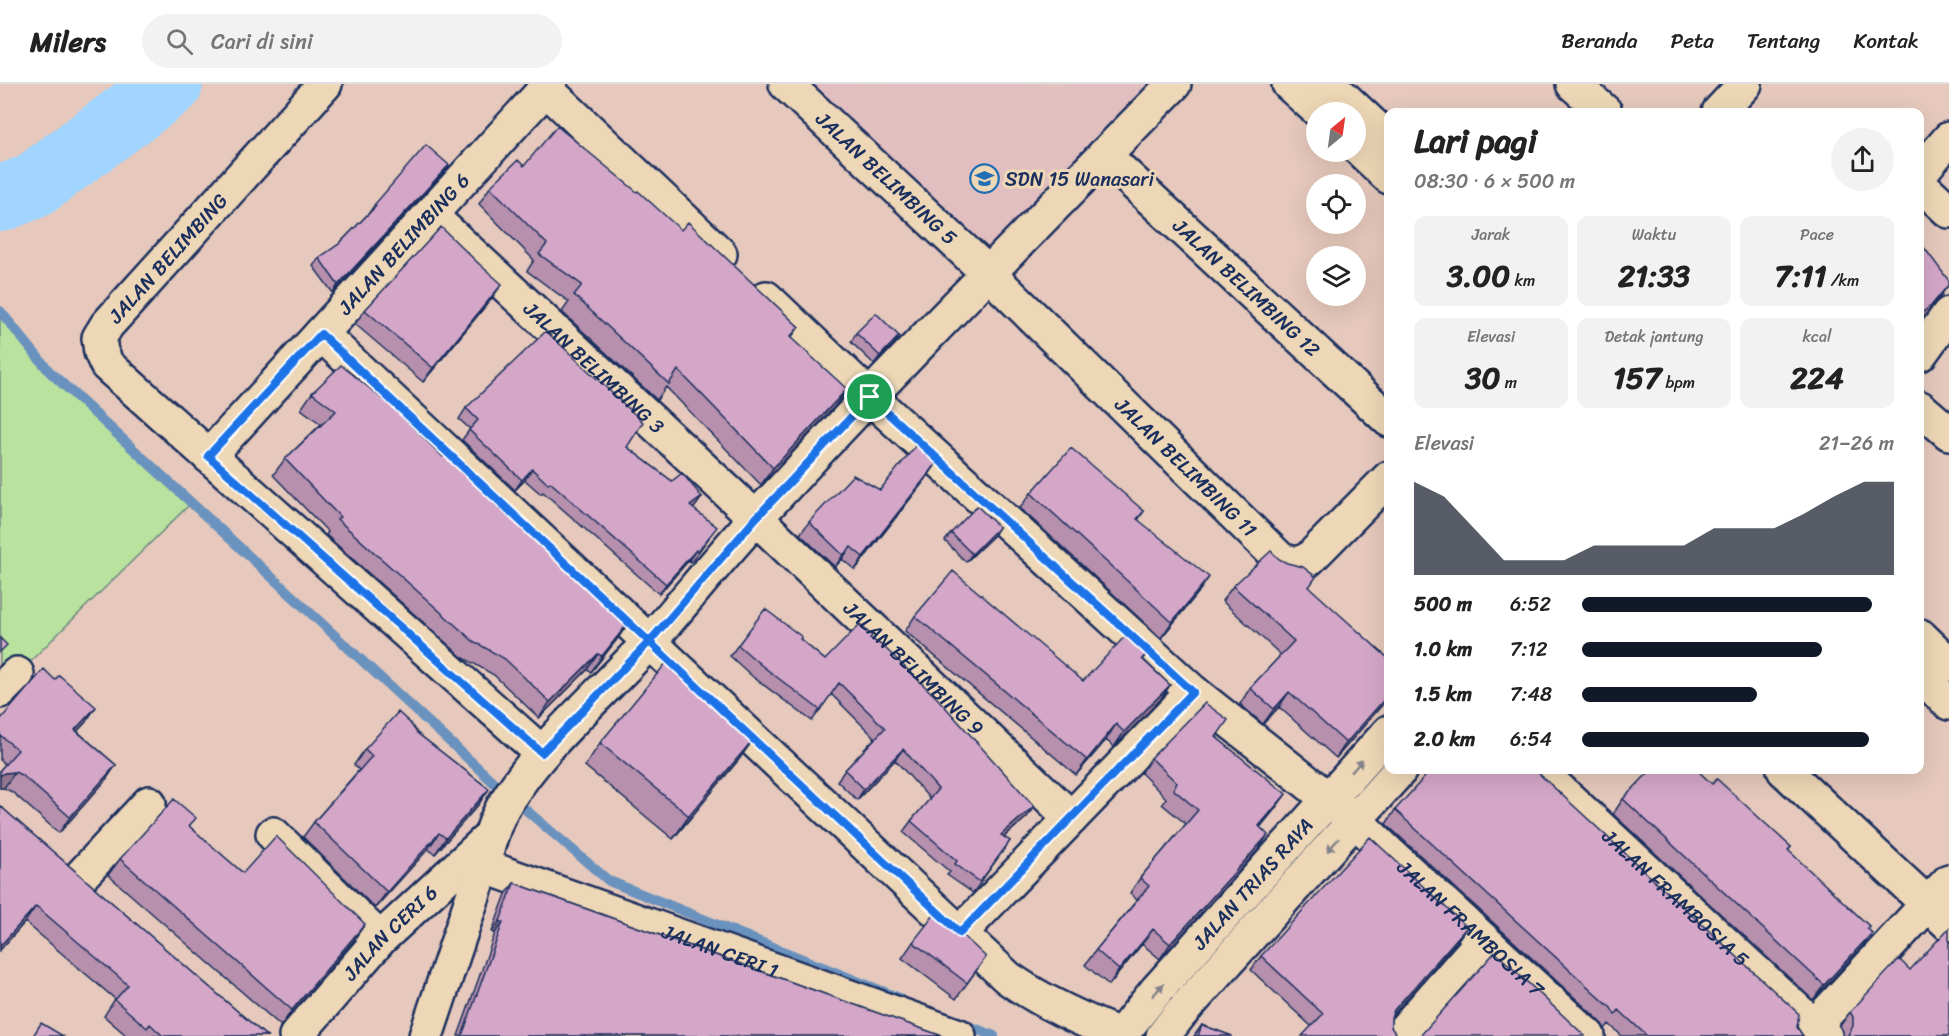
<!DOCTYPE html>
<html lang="id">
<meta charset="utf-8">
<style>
body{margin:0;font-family:Sriracha,sans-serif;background:#f2f2f2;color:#222;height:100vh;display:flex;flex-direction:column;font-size:22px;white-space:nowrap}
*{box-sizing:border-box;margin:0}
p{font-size:20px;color:#767676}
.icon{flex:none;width:33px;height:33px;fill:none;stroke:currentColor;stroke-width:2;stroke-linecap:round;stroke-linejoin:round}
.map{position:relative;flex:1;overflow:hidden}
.sheet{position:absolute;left:1384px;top:24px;width:540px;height:666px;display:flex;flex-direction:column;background:#fff;border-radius:12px;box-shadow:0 6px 24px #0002}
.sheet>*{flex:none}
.needle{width:39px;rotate:29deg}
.tools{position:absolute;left:1306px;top:18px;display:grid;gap:12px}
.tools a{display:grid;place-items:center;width:60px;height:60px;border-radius:50%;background:#fff;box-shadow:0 6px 24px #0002;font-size:30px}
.pin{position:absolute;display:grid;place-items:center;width:51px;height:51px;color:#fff;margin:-26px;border:3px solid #fff;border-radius:50%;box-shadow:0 2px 6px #0007}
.round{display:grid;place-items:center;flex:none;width:63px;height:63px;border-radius:32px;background:#f2f2f2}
.summary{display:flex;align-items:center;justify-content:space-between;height:102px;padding:0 30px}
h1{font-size:33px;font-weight:800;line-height:45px}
.figures{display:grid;grid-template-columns:repeat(3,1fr);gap:9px;height:102px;padding:6px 30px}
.figures div{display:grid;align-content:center;border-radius:12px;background:#f2f2f2;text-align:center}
.figures b{font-size:30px;font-weight:800}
.figures small{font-size:16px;font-weight:400}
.figures p{font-size:16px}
.chart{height:168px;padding:12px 30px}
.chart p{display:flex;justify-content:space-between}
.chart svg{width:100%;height:108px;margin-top:6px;fill:#111827;opacity:.7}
ul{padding:0 30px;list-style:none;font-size:20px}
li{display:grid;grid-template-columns:96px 72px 1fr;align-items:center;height:45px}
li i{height:15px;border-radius:8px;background:#111827}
header{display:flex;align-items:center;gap:36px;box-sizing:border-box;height:84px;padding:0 30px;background:#fff;border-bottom:2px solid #e0e0e0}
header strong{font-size:28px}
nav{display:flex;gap:33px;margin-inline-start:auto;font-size:21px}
.search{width:420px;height:54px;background:#f2f2f2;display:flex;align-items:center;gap:15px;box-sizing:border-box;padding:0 21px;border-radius:33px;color:#767676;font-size:22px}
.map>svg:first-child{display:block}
</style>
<header>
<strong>Milers</strong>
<div class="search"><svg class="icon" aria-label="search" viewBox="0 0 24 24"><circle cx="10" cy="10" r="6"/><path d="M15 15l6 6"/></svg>Cari di sini</div>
<nav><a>Beranda</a><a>Peta</a><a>Tentang</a><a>Kontak</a></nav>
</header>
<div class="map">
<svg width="1949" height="952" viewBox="0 0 1949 952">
<rect width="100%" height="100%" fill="#e6c9bc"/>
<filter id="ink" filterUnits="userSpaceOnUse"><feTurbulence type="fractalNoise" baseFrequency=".0167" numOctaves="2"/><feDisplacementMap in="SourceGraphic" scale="12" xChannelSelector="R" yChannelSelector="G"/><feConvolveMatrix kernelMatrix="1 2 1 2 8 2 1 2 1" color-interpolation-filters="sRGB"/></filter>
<g filter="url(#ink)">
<path fill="#e1bfc0" d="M786 0H1174L988 189Z"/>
<path fill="#b9e29e" stroke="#6a887e" stroke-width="1.5" d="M0 227 50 288 191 419 0 607Z"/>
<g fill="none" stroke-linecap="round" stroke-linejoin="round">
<path stroke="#6b92be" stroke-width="10" d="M0 227 50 288 504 708
M519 720 609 797 899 914
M961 939 994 952"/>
<path stroke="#a1d4fe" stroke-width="66" d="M0 115 33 102 170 0"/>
<defs>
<g id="street">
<path d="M325 0 107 241 99 254 101 268 107 281 542 669"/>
<path id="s1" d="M786 0 988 189 1281 476 1296 480 1308 476 1389 394"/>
<path d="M1289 0 1320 28"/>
<path d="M1329 0 1389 56"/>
<path d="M1573 0 1605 28"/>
<path d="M546 5 720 170"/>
<path d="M1719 28 1745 0"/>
<path d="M1356 62 1389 93"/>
<path id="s2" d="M1104 71 1389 336"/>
<path d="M1920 89 1949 55"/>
<path d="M1920 100 1949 127"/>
<path id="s3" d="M430 131 756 434 1071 734"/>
<path id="s4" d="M766 214 870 313 1193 608 1355 736 1391 771 1588 952"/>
<path d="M321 250 1008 894C1044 919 1082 936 1122 952"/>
<path d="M1920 270 1949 230"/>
<path d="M1920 324 1949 349"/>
<path id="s5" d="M209 372 550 0"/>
<path d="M1920 552 1949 580"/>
<path d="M1920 592 1949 619"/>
<path d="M0 607 17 590"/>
<path id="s6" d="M1538 686 1825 952"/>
<path d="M1784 686 1949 840"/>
<path d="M273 750 380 855"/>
<path id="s7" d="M483 782 959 952"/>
<path d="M81 792 149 719"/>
<path d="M960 849 1193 608"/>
<path id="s8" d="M296 952 380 855 489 754"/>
<path d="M426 952 483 782C488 760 494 737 506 718 544 657 602 610 650 557 686 516 720 473 757 433 892 285 1034 143 1174 0"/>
<path id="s9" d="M1120 952 1156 907 1389 648"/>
<path d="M1163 952 1180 930 1400 686"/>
<path d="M1399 952 1483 856"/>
<path d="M1805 952 1949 797"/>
</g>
</defs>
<use href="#street" stroke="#1b2f5e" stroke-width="38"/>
<use href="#street" stroke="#edd7b6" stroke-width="33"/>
</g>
<path fill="#b690ad" stroke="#1b2f5e" stroke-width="1.5" d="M449 81 443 89 333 209 313 182 319 174 339 160 369 129 375 120Z
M524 82 681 146 799 243 791 254 835 322 761 401 666 303 657 316 562 228 569 218 527 187 534 176 479 120 490 103Z
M478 179 492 214 423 298 355 240 365 226Z
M856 249 899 252 894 260 874 280 851 258Z
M312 309 443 373 499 416 496 421 629 538 618 554 591 588 587 586 539 634 494 591 462 573 326 451 328 448 273 391 285 375 321 340 301 325Z
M466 324 627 363 672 397 702 413 693 425 709 454 691 478 689 476 659 510 543 408 541 410 525 396 515 406 462 356 470 345 459 335Z
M928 392 855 486 842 475 835 483 800 450 809 438 880 406Z
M1031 409 1144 427 1138 436 1198 509 1161 554 1020 424Z
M999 443 994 451 966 478 945 457 951 449Z
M1233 502 1309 504 1389 575V613L1336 674 1279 623 1263 640 1240 620 1250 604 1281 571 1222 517Z
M915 532 1083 597 1148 568 1143 575 1170 601 1160 616 1114 663 1106 656 1076 691 905 547Z
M870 554 1034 722 1027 733 1004 753 1010 757 973 809 947 791 950 788 903 748 911 737 930 715 895 676 857 716 837 697 845 686 875 654 831 610 812 637 753 593 730 572 738 561 800 555 825 576Z
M0 636 85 639 77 647 116 681 105 697 59 749 12 708 4 704H0V686L5 680 0 676Z
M417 649 489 705 478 721 435 770 428 765 375 824 303 753 314 738 359 686 354 681 365 665Z
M1217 653 1275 725 1260 743 1258 766 1160 875 1142 860 1109 901 1085 881 1096 866 1137 816 1130 809 1140 794 1186 740 1162 720 1166 714 1141 689 1151 674Z
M600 659 740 674 673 755 585 682Z
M1712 700 1791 763 1788 767 1869 842 1867 845 1872 849 1861 864 1813 916 1613 730 1623 715Z
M0 722 265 951 268 952H127L104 932 115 915 25 838 0 866Z
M1395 726 1797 943 1803 952H1622L1609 940 1605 945 1601 938 1386 740Z
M190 743 243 789 354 856 281 942 108 791 120 775Z
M514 799 942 952H458L495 849 492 848 506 810Z
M1467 843 1457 857 1391 932V943L1311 942 1251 886 1261 872Z
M913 858 986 873 956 915 902 874Z
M1910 886 1949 952H1843V947L1840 942 1850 928Z
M1202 941 1232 952H1194Z"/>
<path fill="#94758d" stroke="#1b2f5e" stroke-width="1.5" d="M449 81 443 89 333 209 338 201Z
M502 200 492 214 423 298 433 284Z
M1949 200 1939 214 1920 238V230Z
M899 252 894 260 874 280 880 272Z
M847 305 835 322 761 401 773 384Z
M937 379 928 392 855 486 863 473Z
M532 385 525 396 515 406 522 396Z
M702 413 695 423 683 433 690 422Z
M999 443 994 451 966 478 972 470Z
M851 463 842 475 835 483 843 471Z
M696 466 689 476 659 510 666 500Z
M1209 493 1198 509 1161 554 1172 538Z
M629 538 618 554 591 588 602 572Z
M598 570 587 586 539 634 550 618Z
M1170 601 1160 616 1114 663 1124 648Z
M1289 608 1279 623 1263 640 1274 625Z
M1389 610V613L1336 674 1346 659Z
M96 623 85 639 64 662 75 646Z
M1116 640 1106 656 1076 691 1087 676Z
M756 652 740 674 673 755 689 732Z
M903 665 895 676 857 716 864 705Z
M116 681 105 697 59 749 70 733Z
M15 688 4 704H0V692L4 689Z
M489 705 478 721 435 770 446 754Z
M1286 710 1275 725 1249 757 1259 742Z
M1034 722 1027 733 993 762 1001 751Z
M439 749 428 765 375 824 387 808Z
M1268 751 1258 766 1160 875 1170 860Z
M36 822 25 838 0 866V862Z
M500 837 503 838 495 849 492 848Z
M365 840 354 856 281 942 292 926Z
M1467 843 1457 857 1385 940 1394 926Z
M1153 845 1142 860 1109 901 1119 886Z
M1872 849 1861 864 1813 916 1824 901Z"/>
<path fill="#d4a7c9" stroke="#1b2f5e" stroke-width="1.5" d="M557 42 637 108 638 107 681 146 688 138 799 243 790 253 847 305 773 384 678 286 669 300 574 211 582 201 539 170 547 160 490 103 518 76 524 82Z
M426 61 449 81 338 201 319 174 339 160 376 122 375 120Z
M441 143 478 179 502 200 433 284 365 226Z
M1920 158 1949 197V200L1931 222 1920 230Z
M876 229 899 252 880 272 856 249Z
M546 247 643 338 627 363 672 397 682 389 702 413 690 422 717 443 698 467 696 466 666 500 550 398 548 400 532 385 522 396 469 346 478 336 466 324Z
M341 281 394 324 443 373 448 368 499 416 495 420 548 462 629 538 602 572 598 570 550 618 505 575 473 557 337 435 340 433 285 375 336 327 312 309Z
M917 360 937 379 863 473 851 463 843 471 809 438 853 391 880 406Z
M1071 364 1144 427 1137 435 1209 493 1172 538 1031 409Z
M977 422 999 443 972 470 951 449Z
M1271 467 1279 475 1287 479 1303 483 1316 493 1309 503 1389 575V610L1346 659 1289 608 1274 625 1250 604 1294 557 1233 502Z
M953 487 1083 597 1128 549 1148 568 1142 575 1170 601 1124 648 1116 640 1087 676 915 532Z
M765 525 802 553 800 555 825 576 860 540 872 552 870 554 883 562 938 615 1034 722 1001 751 1010 757 980 798 955 780 957 777 911 737 938 705 903 665 864 705 845 686 885 644 839 599 820 626 761 581 738 561Z
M0 554 7 561 0 568Z
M667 578 756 652 689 732 600 659Z
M44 585 55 596 59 591 96 623 75 646 116 681 70 733 23 692 15 688 4 689 0 692V686L18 666 0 651V636Z
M1205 619 1228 636 1216 653 1286 710 1259 742 1268 751 1170 860 1153 845 1119 886 1096 866 1149 802 1140 794 1198 726 1173 705 1177 699 1151 674Z
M398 628 410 639 417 649 489 705 446 754 439 749 387 808 314 738 372 672 365 665Z
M1431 686H1535L1799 930 1797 943 1803 952H1647L1619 926 1615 931 1611 924 1395 726Z
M1651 686H1697L1712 700 1717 695 1791 763 1788 766 1869 842 1867 844 1872 849 1824 901 1623 715Z
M174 715 196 734 189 742 243 789 276 752 365 840 292 926 120 775Z
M0 722 265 951 268 952H163L150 940 147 944 115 916 128 901 36 822 0 862Z
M1370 753 1467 843 1394 926 1391 934V943L1397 952H1302L1323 930 1261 872Z
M514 799 942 952H462L503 838 500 837Z
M937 827 986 873 967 899 913 858Z
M1949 844V952H1847L1848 951 1853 942V933L1850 928 1899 875 1910 886Z
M1495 868 1585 952H1586H1420Z
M41 939 63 952H33Z
M1202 941 1232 952H1198Z"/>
<defs><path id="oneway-solid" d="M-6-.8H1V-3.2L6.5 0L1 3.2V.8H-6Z" transform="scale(1.5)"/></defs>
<g fill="#84838a">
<use href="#oneway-solid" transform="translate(1357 682) rotate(-48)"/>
<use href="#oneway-solid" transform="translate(1333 761) rotate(132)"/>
<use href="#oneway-solid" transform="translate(1158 906) rotate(-49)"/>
</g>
</g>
<g fill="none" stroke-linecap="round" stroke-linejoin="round" filter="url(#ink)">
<defs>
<path id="route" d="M870 313 756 434 649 558 542 669 208 372 321 250 960 849 1193 608 870 313"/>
</defs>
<use href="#route" stroke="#fff" stroke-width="12"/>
<use href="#route" stroke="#1a73e8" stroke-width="8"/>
</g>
<defs>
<symbol id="school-ring" viewBox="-11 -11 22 22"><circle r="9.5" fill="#edd7b6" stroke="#1f6fb2" stroke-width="1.5"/><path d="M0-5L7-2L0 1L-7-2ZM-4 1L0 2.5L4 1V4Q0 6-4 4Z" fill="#1f6fb2"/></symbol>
</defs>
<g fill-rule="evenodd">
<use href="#school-ring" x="968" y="78" width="33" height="33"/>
</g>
<g text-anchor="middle" stroke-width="6" stroke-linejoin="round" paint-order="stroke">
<g font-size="20" fill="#1b2f5e" stroke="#edd7b6">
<text dy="7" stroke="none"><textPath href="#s1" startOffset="138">JALAN BELIMBING 5</textPath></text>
<text dy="7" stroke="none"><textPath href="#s5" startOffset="288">JALAN BELIMBING 6</textPath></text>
<text transform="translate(168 174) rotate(-48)" y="7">JALAN BELIMBING</text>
<text dy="7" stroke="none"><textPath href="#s2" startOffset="195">JALAN BELIMBING 12</textPath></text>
<text dy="7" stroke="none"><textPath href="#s3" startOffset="224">JALAN BELIMBING 3</textPath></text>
<text dy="7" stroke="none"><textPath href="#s1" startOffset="554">JALAN BELIMBING 11</textPath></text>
<text dy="7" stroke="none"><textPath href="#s3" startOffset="663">JALAN BELIMBING 9</textPath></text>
<text dy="7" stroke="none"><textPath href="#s9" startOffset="202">JALAN TRIAS RAYA</textPath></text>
<text dy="7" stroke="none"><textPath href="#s6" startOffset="188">JALAN FRAMBOSIA 5</textPath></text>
<text dy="7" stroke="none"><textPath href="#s4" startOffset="946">JALAN FRAMBOSIA 7</textPath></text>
<text dy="7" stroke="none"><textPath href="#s8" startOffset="140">JALAN CERI 6</textPath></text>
<text dy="7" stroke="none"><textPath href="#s7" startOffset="252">JALAN CERI 1</textPath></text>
</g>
<g font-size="20" fill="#1b2f5e" stroke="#edd7b6" text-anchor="start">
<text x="1005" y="102">SDN 15 Wanasari</text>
</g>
</g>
</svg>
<div class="tools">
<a><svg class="needle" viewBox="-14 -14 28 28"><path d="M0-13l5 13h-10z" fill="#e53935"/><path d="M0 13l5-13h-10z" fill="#767676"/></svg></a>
<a><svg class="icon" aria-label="locate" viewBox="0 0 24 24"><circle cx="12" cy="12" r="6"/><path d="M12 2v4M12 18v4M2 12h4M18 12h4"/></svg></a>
<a><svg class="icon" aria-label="layers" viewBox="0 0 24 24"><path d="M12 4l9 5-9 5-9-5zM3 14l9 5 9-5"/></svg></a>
</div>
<div class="pin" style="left:870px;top:313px;background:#1e9e55"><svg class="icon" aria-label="arrive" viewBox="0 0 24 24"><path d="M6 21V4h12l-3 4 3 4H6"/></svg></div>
<section class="sheet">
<div class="summary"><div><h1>Lari pagi</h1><p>08:30 · 6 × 500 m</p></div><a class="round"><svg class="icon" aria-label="share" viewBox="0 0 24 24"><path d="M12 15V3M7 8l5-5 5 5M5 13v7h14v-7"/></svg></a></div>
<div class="figures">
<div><p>Jarak</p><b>3.00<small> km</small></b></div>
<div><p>Waktu</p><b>21:33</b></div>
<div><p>Pace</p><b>7:11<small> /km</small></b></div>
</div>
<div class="figures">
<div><p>Elevasi</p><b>30<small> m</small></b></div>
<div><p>Detak jantung</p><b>157<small> bpm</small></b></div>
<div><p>kcal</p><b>224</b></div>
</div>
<div class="chart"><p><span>Elevasi</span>21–26 m</p>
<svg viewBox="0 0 160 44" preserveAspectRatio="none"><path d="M0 44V6L10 12L20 25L30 38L40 38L50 38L60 32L70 32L80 32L90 32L100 25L110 25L120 25L130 19L140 12L150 6L160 6V44z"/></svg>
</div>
<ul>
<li><b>500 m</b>6:52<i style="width:93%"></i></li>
<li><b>1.0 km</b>7:12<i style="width:77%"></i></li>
<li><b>1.5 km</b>7:48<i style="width:56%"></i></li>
<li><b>2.0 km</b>6:54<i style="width:92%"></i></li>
</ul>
</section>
</div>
